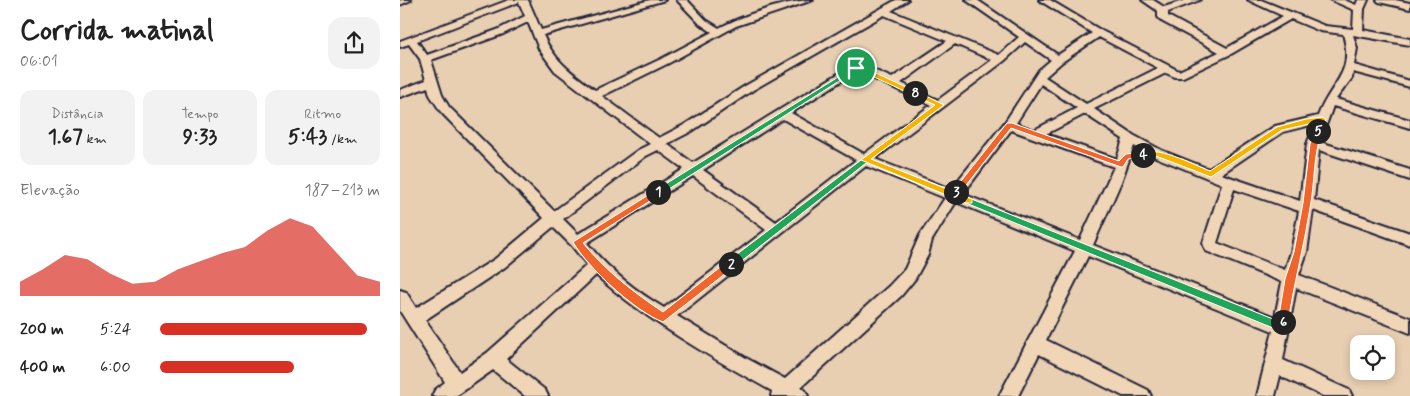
<!DOCTYPE html>
<html lang="pt">
<meta charset="utf-8">
<style>
body{margin:0;font-family:Mynerve,sans-serif;background:#f2f2f2;color:#222;height:100vh;display:flex;flex-direction:column;font-size:19px;white-space:nowrap}
*{box-sizing:border-box;margin:0}
p{font-size:16px;color:#767676}
.icon{flex:none;width:28px;height:28px;fill:none;stroke:currentColor;stroke-width:2;stroke-linecap:round;stroke-linejoin:round}
.map{position:relative;flex:1;overflow:hidden}
.drawer{display:flex;flex-direction:column;background:#fff;width:400px}
.drawer>*{flex:none}
.fabs{position:absolute;left:950px;top:335px;display:grid;gap:10px}
.fabs a{display:grid;place-items:center;width:45px;height:45px;border-radius:10px;background:#fff;box-shadow:0 2px 8px #0003;font-size:25px}
.pin{position:absolute;display:grid;place-items:center;width:42px;height:42px;color:#fff;margin:-21px;border:2px solid #fff;border-radius:50%;box-shadow:0 1px 5px #0007}
.km{position:absolute;width:25px;height:25px;margin:-12px;border-radius:50%;background:#222;color:#fff;font-size:14px;line-height:25px;text-align:center}
.round{display:grid;place-items:center;flex:none;width:52px;height:52px;border-radius:15px;background:#f2f2f2}
.headline{display:flex;align-items:center;justify-content:space-between;height:85px;padding:0 20px}
h1{font-size:28px;font-weight:700;line-height:38px}
.stats{display:grid;grid-template-columns:repeat(3,1fr);gap:8px;height:85px;padding:5px 20px}
.stats div{display:grid;align-content:center;border-radius:12px;background:#f2f2f2;text-align:center}
.stats b{font-size:21px;font-weight:700}
.stats small{font-size:14px;font-weight:400}
.stats p{font-size:14px}
.chart{height:140px;padding:10px 20px}
.chart p{display:flex;justify-content:space-between}
.chart svg{width:100%;height:90px;margin-top:5px;fill:#d93025;opacity:.7}
ul{padding:0 20px;list-style:none;font-size:16px}
li{display:grid;grid-template-columns:80px 60px 1fr;align-items:center;height:38px}
li i{height:12px;border-radius:6px;background:#d93025}
main{display:flex;flex:1;min-height:0}
.map>svg:first-child{display:block}
</style>
<main>
<section class="drawer">
<div class="headline"><div><h1>Corrida matinal</h1><p>06:01</p></div><a class="round"><svg class="icon" aria-label="share" viewBox="0 0 24 24"><path d="M12 15V3M7 8l5-5 5 5M5 13v7h14v-7"/></svg></a></div>
<div class="stats">
<div><p>Distância</p><b>1.67<small> km</small></b></div>
<div><p>Tempo</p><b>9:33</b></div>
<div><p>Ritmo</p><b>5:43<small> /km</small></b></div>
</div>
<div class="chart"><p><span>Elevação</span>187–213 m</p>
<svg viewBox="0 0 160 44" preserveAspectRatio="none"><path d="M0 44V37L10 31L20 24L30 26L40 33L50 38L60 37L70 31L80 27L90 23L100 20L110 12L120 6L130 10L140 22L150 34L160 37V44z"/></svg>
</div>
<ul>
<li><b>200 m</b>5:24<i style="width:94%"></i></li>
<li><b>400 m</b>6:00<i style="width:61%"></i></li>
</ul>
</section>
<div class="map">
<svg width="1010" height="396" viewBox="0 0 1010 396">
<rect width="100%" height="100%" fill="#e8cfb2"/>
<filter id="ink" filterUnits="userSpaceOnUse"><feTurbulence type="fractalNoise" baseFrequency=".02" numOctaves="2"/><feDisplacementMap in="SourceGraphic" scale="10" xChannelSelector="R" yChannelSelector="G"/><feConvolveMatrix kernelMatrix="1 2 1 2 8 2 1 2 1" color-interpolation-filters="sRGB"/></filter>
<g filter="url(#ink)">
<g fill="none" stroke-linecap="round" stroke-linejoin="round">
<defs>
<path id="minor" d="M0 0H11L0 5Z
M109 0H128L141 30 250 0H265L143 35C155 62 172 73 195 90L261 59 312 32 300 24 277 0H287L306 20 319 28C341 16 388 0 413 0L336 26 269 63 202 96 259 138 284 125 345 86 496 0H508L491 11 599 55 619 37 566 0H577L658 55 692 33 639 0H650L702 31 779 71 819 52 763 22 758 17V11L742 0H753L764 7 786 0H800L768 12V16L827 48 883 16 848 0H861L925 26 953 29 954 10 931 0H944L956 5 958 0H968L964 9 963 30 1010 39V45L953 35 957 48 954 65 1010 81V87L953 72 952 78 936 99 1010 120V128L933 106 920 142 1010 170V180L919 150 914 200 1010 233V245L913 210 907 252 899 275 1010 318V333L896 288 883 360 949 390 952 396H923L880 376 875 396H857L873 331 688 256 646 340 748 390 751 396H723L639 354 618 396H599L675 251 556 202 532 240 528 255 515 279 501 296 401 387 405 390 408 396H371L372 391C312 358 247 321 196 275L106 359 145 390 148 396H125L93 370 56 396H32L35 390 45 382 0 311V290L6 292 16 308 95 259 144 218 41 112 30 95 28 87 0 97V90L26 80 20 59 9 44 0 47V41ZM119 2 125 16 97 30 27 55 17 41ZM484 15 547 41 492 78 467 67 451 66 293 163 267 144 292 131 353 90ZM891 19 920 31 943 34C955 74 930 83 918 116L875 126 809 169 761 150 733 135 694 109 766 73 775 77H783L831 54ZM128 22 139 49 155 71 250 144 238 150 154 211 49 107 42 95 31 60 103 34ZM699 37 758 68 686 104 645 77 662 62ZM625 42 651 60 639 70 605 122 551 189 475 159 604 61ZM555 44 592 60 538 100 501 83ZM457 71 531 105 464 154 391 113ZM641 84 677 108 634 130 616 123ZM685 114 723 139 717 159 646 134ZM383 119 456 160 376 222 303 170ZM915 124 907 144 900 201 821 174 883 132ZM611 130 714 167 680 240 563 194ZM734 146 753 156 822 184 803 243 806 251 882 282 875 317 693 245 721 182ZM258 150 284 169 178 234 163 219 246 156ZM466 166 545 198 520 235 505 269 489 286 385 379 346 358 277 316ZM293 176 366 230 264 308C234 290 209 270 187 243ZM834 189 899 211 891 252 885 270 817 243ZM153 227 172 246 187 265 87 353 60 372 25 320 105 267Z
M977 0H995L1010 3V9L979 2Z"/>
</defs>
<use href="#minor" stroke="#22223b" stroke-width="4"/>
<use href="#minor" fill="#f0d6b7" fill-rule="evenodd"/>
</g>
</g>
<path fill="#22a559" stroke="#fff" d="M456 66 458 67V69L261 194H256V190Z"/>
<path fill="#f0652b" stroke="#fff" d="M258 189 262 192 261 194 183 243C206 271 233 292 263 312L328 261H335V266L263 322C236 312 188 268 173 242Z"/>
<path fill="#22a559" stroke="#fff" d="M465 157 553 191 556 189 560 192 557 197H551L466 163 335 266H328V261Z"/>
<path fill="#f0652b" stroke="#fff" d="M607 123H612L719 161 726 154 743 152 747 155 743 157 728 159 723 167H721L611 128 559 194H554V190Z"/>
<path fill="#f5b400" stroke="#fff" d="M922 117 926 119 921 133 914 131 918 122 882 130 811 177 756 156 743 157 739 155C754 143 794 165 810 171L877 127 906 119Z"/>
<path fill="#f0652b" stroke="#fff" d="M918 129 922 131C913 156 915 182 910 208 904 246 894 283 888 322L883 326 878 322 885 279 894 252 903 203 910 144 914 131Z"/>
<path fill="#22a559" stroke="#fff" d="M569 198 878 321 883 318 886 319 887 327 882 331 878 330 566 203 565 201Z"/>
<path fill="#f5b400" stroke="#fff" d="M513 92H518L544 105 471 159 572 199V203H566L461 160 535 105 513 95Z"/>
<path fill="#f5b400" stroke="#fff" d="M456 66 465 68 519 93 513 95 461 71 453 69V67Z"/>
</svg>
<div class="fabs">
<a><svg class="icon" aria-label="locate" viewBox="0 0 24 24"><circle cx="12" cy="12" r="6"/><path d="M12 2v4M12 18v4M2 12h4M18 12h4"/></svg></a>
</div>
<div class="pin" style="left:456px;top:68px;background:#1e9e55"><svg class="icon" aria-label="arrive" viewBox="0 0 24 24"><path d="M6 21V4h12l-3 4 3 4H6"/></svg></div>
<b class="km" style="left:258px;top:192px">1</b>
<b class="km" style="left:331px;top:264px">2</b>
<b class="km" style="left:556px;top:192px">3</b>
<b class="km" style="left:743px;top:155px">4</b>
<b class="km" style="left:918px;top:131px">5</b>
<b class="km" style="left:883px;top:322px">6</b>
<b class="km" style="left:515px;top:93px">8</b>
</div>
</main>
